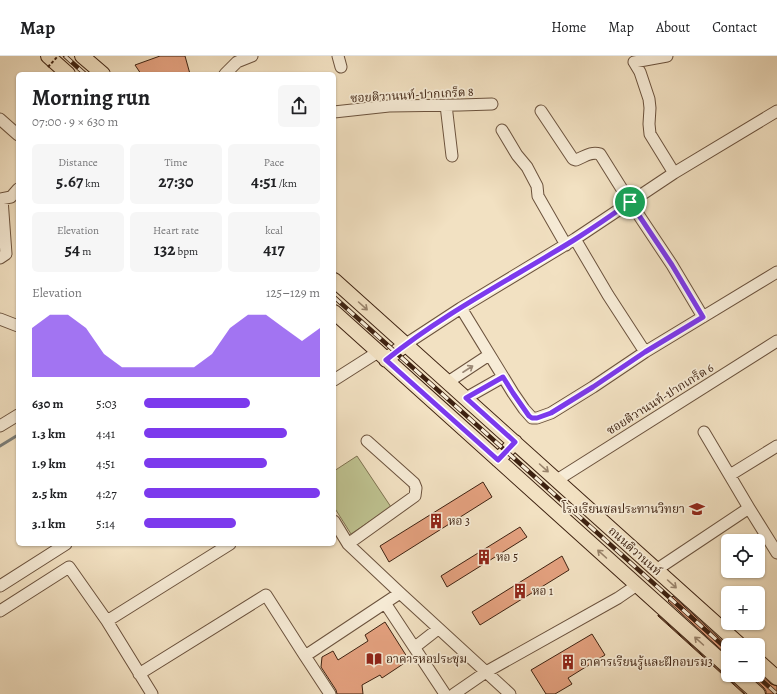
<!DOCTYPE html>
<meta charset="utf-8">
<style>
body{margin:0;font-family:Alegreya,"Noto Serif Thai",serif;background:#f6f6f6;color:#202124;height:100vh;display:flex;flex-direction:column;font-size:15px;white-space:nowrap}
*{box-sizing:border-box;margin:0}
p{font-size:13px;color:#757577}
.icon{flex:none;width:22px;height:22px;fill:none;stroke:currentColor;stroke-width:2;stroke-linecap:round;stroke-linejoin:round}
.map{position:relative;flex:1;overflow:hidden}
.details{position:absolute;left:16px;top:16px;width:320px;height:474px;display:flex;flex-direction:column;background:#fff;border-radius:6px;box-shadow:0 1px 3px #0004}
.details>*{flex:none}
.controls{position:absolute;left:721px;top:478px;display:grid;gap:8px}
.controls a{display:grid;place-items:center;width:44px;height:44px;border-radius:6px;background:#fff;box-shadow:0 1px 3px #0004;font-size:20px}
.pin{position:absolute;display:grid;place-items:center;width:34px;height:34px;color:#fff;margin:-17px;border:2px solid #fff;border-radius:50%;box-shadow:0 1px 4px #0007}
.round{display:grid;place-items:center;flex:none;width:42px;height:42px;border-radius:6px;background:#f6f6f6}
.overview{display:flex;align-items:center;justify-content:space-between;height:68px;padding:0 16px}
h1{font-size:22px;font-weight:600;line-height:30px}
.metrics{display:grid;grid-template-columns:repeat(3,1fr);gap:6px;height:68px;padding:4px 16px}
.metrics div{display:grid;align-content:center;border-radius:6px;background:#f6f6f6;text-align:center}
.metrics b{font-size:17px;font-weight:600}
.metrics small{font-size:11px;font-weight:400}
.metrics p{font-size:11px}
.chart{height:112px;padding:8px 16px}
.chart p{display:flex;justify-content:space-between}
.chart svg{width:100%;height:72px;margin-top:4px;fill:#7c3aed;opacity:.7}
ul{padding:0 16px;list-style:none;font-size:13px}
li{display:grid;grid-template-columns:64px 48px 1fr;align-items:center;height:30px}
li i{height:10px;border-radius:5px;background:#7c3aed}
header{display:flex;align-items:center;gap:24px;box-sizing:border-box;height:56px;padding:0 20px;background:#fff;border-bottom:1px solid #e0e0e0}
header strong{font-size:19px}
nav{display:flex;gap:22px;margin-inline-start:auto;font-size:14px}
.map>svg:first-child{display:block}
</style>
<header>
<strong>Map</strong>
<nav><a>Home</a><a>Map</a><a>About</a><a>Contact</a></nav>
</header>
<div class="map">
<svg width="777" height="638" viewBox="0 0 777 638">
<rect width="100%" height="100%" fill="#f2e1c2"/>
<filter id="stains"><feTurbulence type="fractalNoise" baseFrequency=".005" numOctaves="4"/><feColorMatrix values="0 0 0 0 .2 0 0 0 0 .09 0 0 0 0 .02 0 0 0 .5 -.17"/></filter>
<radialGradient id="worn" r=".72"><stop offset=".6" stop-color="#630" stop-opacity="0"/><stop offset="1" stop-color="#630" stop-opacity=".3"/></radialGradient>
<path fill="#bec290" stroke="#7e7250" d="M357 400 391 451 351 478 334 451V415Z"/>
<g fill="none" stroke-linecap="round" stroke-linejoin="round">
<path stroke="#7a7d79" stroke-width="3" d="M0 390 18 379"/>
</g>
<path fill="#e4a17f" stroke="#3e2211" d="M160 0H185L190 18H141L135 9Z
M483 426 492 441 389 506 380 490Z
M520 471 527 481 447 531 441 520Z
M562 500 569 514 480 569 472 556Z
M673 540 728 590V600L668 545Z
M658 559 722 617 726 619H729V622L731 625 745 638H744L658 560Z
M385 566 409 604 382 622 380 619 362 629 363 638H337L336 634 321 611 322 601 333 595 338 604 368 585 365 579Z
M592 578 605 599 568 622 572 628 555 638H546L531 614Z
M758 616 771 628 777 630V638H766V635L764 632 750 619H758Z"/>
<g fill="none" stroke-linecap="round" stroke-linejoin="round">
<defs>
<path id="minor" d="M338 0 341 11
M667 0 634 6 640 16 649 43 650 52 649 68 650 78 674 117
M225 18 237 6 252 0
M446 49 452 100
M541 55 573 103 576 104C584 101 591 95 600 98L630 146 672 209 703 261
M334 56 389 50 460 49 492 48
M0 63 18 79
M502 74 517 99 527 111 537 130 538 140 566 189
M0 143 11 141 18 133
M575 183 608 239 645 296
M0 202 6 198 2 143
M461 252 513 337 524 353 532 362H537L551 357 593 331 645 296 777 216
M0 263 18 270
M406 288 461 252 575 183 674 117 777 55
M334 324 378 296
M448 326 489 299
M466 342 503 321
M0 370 18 359
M704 376 749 452 777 497
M730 419 777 390
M557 424 777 285
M334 465 348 488 400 537 510 638
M348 488 415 440 416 432 414 427 367 385
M656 514 749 452
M0 530 66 488
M385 547 445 638
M0 555 69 511 107 565 152 638
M107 565 230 488
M415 591 438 573
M305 600 330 638
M139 618 266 539 305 600 400 537
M454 638 486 616 618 542 637 529"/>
<path id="major" d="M48 0 68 18
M82 0 103 18
M334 224 740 589
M334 256 728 611
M386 304 406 288
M498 404 515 386
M758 605 777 622
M737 619 758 638"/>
</defs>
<use href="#minor" stroke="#6b523d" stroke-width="13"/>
<use href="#major" stroke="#3e2211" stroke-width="16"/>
<use href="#minor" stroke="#f7ecd7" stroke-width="11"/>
<use href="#major" stroke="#f2e1c2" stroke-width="14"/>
<defs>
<path id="rail" d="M65 0 85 18
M334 241 728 594
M756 619 777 638"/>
</defs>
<use href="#rail" stroke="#3e2211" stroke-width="4.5"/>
<use href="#rail" stroke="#f7ecd7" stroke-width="3" stroke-dasharray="9" stroke-linecap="butt"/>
<path stroke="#3e2211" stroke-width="2" stroke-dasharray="3 2" stroke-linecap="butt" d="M48 11 58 0"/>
</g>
<defs><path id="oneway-shaft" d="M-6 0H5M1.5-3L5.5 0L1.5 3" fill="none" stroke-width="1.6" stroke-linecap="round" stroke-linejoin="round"/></defs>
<g stroke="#98826a">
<use href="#oneway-shaft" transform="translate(363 250) rotate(42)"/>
<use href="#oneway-shaft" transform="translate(544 412) rotate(42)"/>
<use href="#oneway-shaft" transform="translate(602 498) rotate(-138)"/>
<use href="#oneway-shaft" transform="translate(672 528) rotate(42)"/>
<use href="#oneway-shaft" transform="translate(699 585) rotate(-138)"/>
</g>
<use stroke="#9a8774" href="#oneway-shaft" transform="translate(468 313) rotate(-33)"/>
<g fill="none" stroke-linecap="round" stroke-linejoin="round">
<defs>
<path id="route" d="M630 146 672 209 703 261 645 296 593 331 551 357 537 362H532L529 360 513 337 503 321 466 342 515 386 498 404 386 304C444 257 511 223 574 184 593 172 612 159 630 146Z"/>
</defs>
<use href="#route" stroke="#fff" stroke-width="8"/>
<use href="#route" stroke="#7c3aed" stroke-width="5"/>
</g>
<defs>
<symbol id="school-bare" viewBox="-9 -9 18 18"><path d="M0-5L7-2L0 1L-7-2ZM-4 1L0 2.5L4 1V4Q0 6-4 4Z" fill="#8f2418" stroke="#f7ecd7" stroke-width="2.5" paint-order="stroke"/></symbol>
<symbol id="building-bare" viewBox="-9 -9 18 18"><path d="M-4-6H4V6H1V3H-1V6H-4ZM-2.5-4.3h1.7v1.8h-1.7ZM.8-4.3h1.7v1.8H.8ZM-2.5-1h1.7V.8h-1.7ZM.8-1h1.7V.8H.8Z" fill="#8f2418" stroke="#f7ecd7" stroke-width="2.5" paint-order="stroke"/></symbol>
<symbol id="library-bare" viewBox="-9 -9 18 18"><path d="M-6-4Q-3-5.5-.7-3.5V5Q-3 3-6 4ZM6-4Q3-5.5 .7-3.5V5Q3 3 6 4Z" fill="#8f2418" stroke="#f7ecd7" stroke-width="2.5" paint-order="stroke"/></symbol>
</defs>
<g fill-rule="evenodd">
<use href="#school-bare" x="686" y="442" width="22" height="22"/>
<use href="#building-bare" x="425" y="454" width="22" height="22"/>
<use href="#building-bare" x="473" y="490" width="22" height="22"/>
<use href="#building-bare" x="509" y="524" width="22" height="22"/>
<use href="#library-bare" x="363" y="592" width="22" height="22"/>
<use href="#building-bare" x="557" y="595" width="22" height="22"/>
</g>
<g text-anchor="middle" stroke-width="3.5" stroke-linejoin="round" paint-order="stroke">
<g font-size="12" fill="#3e2211" stroke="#f7ecd7">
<text transform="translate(412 39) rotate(-3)" y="4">ซอยติวานนท์-ปากเกร็ด 8</text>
<text transform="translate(660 343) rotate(-32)" y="4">ซอยติวานนท์-ปากเกร็ด 6</text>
<text transform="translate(635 495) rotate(42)" y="4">ถนนติวานนท์</text>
</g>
<g font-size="12" fill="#3e2211" stroke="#f7ecd7" text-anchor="start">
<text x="685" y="457" text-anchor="end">โรงเรียนชลประทานวิทยา</text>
<text x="448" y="469">หอ 3</text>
<text x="496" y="505">หอ 5</text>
<text x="532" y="539">หอ 1</text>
<text x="386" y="607">อาคารหอประชุม</text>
<text x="580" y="610">อาคารเรียนรู้และฝึกอบรม3</text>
</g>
</g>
<rect width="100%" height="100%" filter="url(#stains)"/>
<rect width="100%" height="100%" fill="url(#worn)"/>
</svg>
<div class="controls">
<a><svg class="icon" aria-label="locate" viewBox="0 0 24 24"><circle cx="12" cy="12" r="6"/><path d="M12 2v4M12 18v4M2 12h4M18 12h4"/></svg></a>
<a>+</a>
<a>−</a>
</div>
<div class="pin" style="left:630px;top:146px;background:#1e9e55"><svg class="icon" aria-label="arrive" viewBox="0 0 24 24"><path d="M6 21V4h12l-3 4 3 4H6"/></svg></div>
<section class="details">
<div class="overview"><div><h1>Morning run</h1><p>07:00 · 9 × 630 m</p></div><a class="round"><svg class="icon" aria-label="share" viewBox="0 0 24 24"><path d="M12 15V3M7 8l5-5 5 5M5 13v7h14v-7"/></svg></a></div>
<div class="metrics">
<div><p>Distance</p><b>5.67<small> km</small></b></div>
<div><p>Time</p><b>27:30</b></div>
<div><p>Pace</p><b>4:51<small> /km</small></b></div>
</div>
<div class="metrics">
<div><p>Elevation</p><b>54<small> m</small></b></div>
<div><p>Heart rate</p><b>132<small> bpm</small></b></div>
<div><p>kcal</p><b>417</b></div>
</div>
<div class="chart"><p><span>Elevation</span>125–129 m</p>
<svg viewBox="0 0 160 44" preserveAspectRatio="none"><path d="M0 44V14L10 6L20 6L30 14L40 30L50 38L60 38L70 38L80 38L90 38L100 30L110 14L120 6L130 6L140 14L150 22L160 14V44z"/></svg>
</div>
<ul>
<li><b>630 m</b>5:03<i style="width:60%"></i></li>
<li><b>1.3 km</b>4:41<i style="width:81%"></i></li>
<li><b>1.9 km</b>4:51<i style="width:70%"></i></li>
<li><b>2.5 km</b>4:27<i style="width:100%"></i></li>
<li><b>3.1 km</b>5:14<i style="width:52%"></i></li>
</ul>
</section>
</div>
